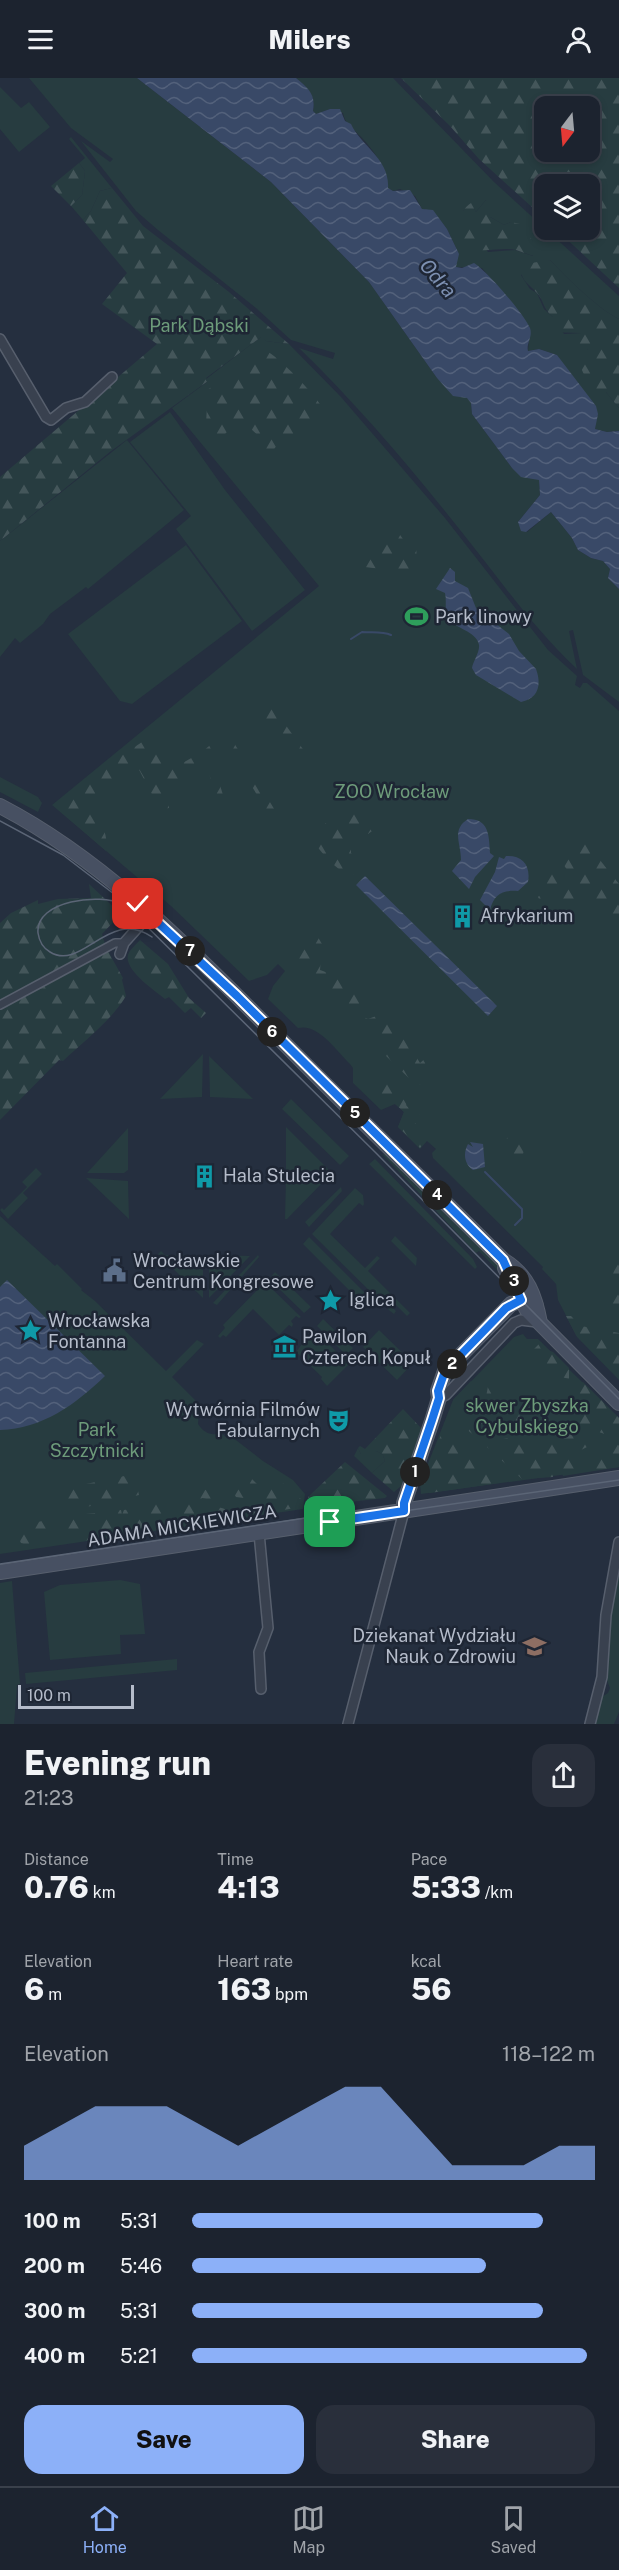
<!DOCTYPE html>
<meta charset="utf-8">
<style>
body{margin:0;font-family:"Public Sans",sans-serif;background:#292f3b;color:#f1f3f6;height:100vh;display:flex;flex-direction:column;font-size:22px;white-space:nowrap}
*{box-sizing:border-box;margin:0}
p{font-size:20px;color:#a0a4aa}
.icon{flex:none;width:33px;height:33px;fill:none;stroke:currentColor;stroke-width:2;stroke-linecap:round;stroke-linejoin:round}
.map{position:relative;height:1646px;overflow:hidden}
.side{display:flex;flex-direction:column;background:#1c232f;flex:1}
.side>*{flex:none}
.needle{width:39px;rotate:196deg}
.controls{position:absolute;left:534px;top:18px;display:grid;gap:12px}
.controls a{display:grid;place-items:center;width:66px;height:66px;border-radius:12px;background:#1c232f;box-shadow:0 3px 9px #0003,0 0 0 2px #3a404b;font-size:30px}
.scale{position:absolute;left:18px;bottom:15px;width:116px;box-sizing:border-box;padding-left:6px;border:3px solid #b5bcca;border-top:0;font-size:16px;line-height:21px;white-space:nowrap;color:#b5bcca;-webkit-text-stroke:4px #1e2634;paint-order:stroke}
.pin{position:absolute;display:grid;place-items:center;width:51px;height:51px;color:#fff;margin:-26px;border-radius:12px;box-shadow:0 3px 9px #0006}
.km{position:absolute;width:30px;height:30px;margin:-15px;border-radius:50%;background:#222;color:#fff;font-size:16px;line-height:30px;text-align:center}
.round{display:grid;place-items:center;flex:none;width:63px;height:63px;border-radius:18px;background:#292f3b}
.head{display:flex;align-items:center;justify-content:space-between;height:102px;padding:0 24px}
h1{font-size:33px;font-weight:800;line-height:45px}
.metrics{display:grid;grid-template-columns:repeat(3,1fr);gap:9px;height:102px;padding:6px 24px}
.metrics div{display:grid;align-content:center}
.metrics b{font-size:30px;font-weight:800}
.metrics small{font-size:16px;font-weight:400}
.metrics p{font-size:16px}
.chart{height:168px;padding:12px 24px}
.chart p{display:flex;justify-content:space-between}
.chart svg{width:100%;height:108px;margin-top:6px;fill:#8cb0f8;opacity:.7}
.button{display:flex;gap:12px;margin-top:auto;padding:12px 24px}
.button a{flex:1;height:69px;border-radius:18px;background:#8cb0f8;color:#111;font-size:24px;font-weight:800;line-height:69px;text-align:center}
.button a+a{background:#292f3b;color:#f1f3f6}
ul{padding:0 24px;list-style:none;font-size:20px}
li{display:grid;grid-template-columns:96px 72px 1fr;align-items:center;height:45px}
li i{height:15px;border-radius:8px;background:#8cb0f8}
header{display:flex;justify-content:space-between;align-items:center;height:78px;padding:0 24px;background:#1c232f;font-size:27px;font-weight:800}
.menu{display:flex;justify-content:space-around;align-items:center;height:84px;border-top:2px solid #3a404b;background:#1c232f;font-size:16px;color:#a0a4aa}
.menu a{display:grid;justify-items:center;gap:3px}
.menu .on{color:#8cb0f8}
.map>svg:first-child{display:block}
</style>
<header><svg class="icon" aria-label="menu" viewBox="0 0 24 24"><path d="M4 6h16M4 12h16M4 18h16"/></svg>Milers<svg class="icon" aria-label="person" viewBox="0 0 24 24"><circle cx="12" cy="8" r="4"/><path d="M4 21q1-7 8-7t8 7"/></svg></header>
<div class="map">
<svg width="619" height="1646" viewBox="0 0 619 1646">
<defs>
<pattern id="forest-firs" width="22" height="20" patternUnits="userSpaceOnUse" patternTransform="scale(1.5)"><rect width="22" height="20" fill="#273c40"/><path d="M5 1l3.5 6h-7zM16 11l3.5 6h-7z" fill="#44565a"/></pattern>
<pattern id="water-waves" width="16" height="10" patternUnits="userSpaceOnUse" patternTransform="scale(1.5)"><rect width="16" height="10" fill="#394967"/><path d="M0 5q4-4 8 0t8 0" fill="none" stroke="#53617b"/></pattern>
</defs>
<rect width="100%" height="100%" fill="#252f3f"/>
<path fill="#273c40" fill-rule="evenodd" d="M29 0H137L271 104 369 204 437 300 467 319 471 325 472 336 512 390 539 402 540 417 518 444 527 454 551 434 572 460 578 472 591 480 603 483 610 491 608 500 619 511V624L583 597 573 552 569 553 577 591C536 553 503 506 468 462 415 395 360 329 299 270L333 281 335 275 291 262 256 230 158 152 136 133 81 63 110 84 113 81 71 50Z
M296 0H393L494 104 619 218V241C599 232 566 199 550 182L521 197 530 211 537 215 544 231 553 239 564 256 581 255 606 314 619 330V353L607 354 595 351 596 345 557 277 539 271 528 273 530 250 482 190 456 189V170L447 151 433 133 422 131 415 118 400 111 393 113 387 110C389 93 371 68 359 57 352 49 345 46 343 35L330 31 316 36 313 33C316 18 307 9 296 0ZM486 122 490 139 504 147 511 144 532 162 533 178 515 172 488 174 463 133 471 126 476 134Z
M0 9 21 30 29 24 50 49 19 74 0 51Z
M71 59 112 110 100 113 91 133 83 142 71 128 82 117 85 93 79 85 85 80 69 61Z
M262 258 266 263 289 266 341 319 445 440 548 572 577 598 575 607 580 610 583 605H587L619 633V1302L577 1259 558 1222 556 1206 542 1191 543 1189 433 1080 432 1075 436 1071 427 1063 420 1071 398 1049 404 1034 395 1026 381 1032 353 1005V990L350 986C336 972 318 945 298 950L268 921 273 908 285 893 278 886 267 897 249 903 171 828 52 727 319 508 172 330 207 304 206 301Z
M170 334 225 412 305 512 252 553 176 451 191 438 130 364Z
M127 362 184 432 88 511 86 509 50 536 43 546 20 565 15 560 0 579V463Z
M186 467 242 543 132 626 120 623 68 556Z
M0 699 38 719 42 725 38 734 0 714Z
M203 976 202 1019 160 1021Z
M209 978 253 1021 210 1019Z
M291 1021 349 1078 340 1087 282 1031Z
M286 1049 328 1091V1093H286Z
M128 1050V1092L124 1095H87Z
M382 1076 387 1077 493 1181 507 1202 479 1173 476 1175Z
M375 1081 473 1181 477 1189 475 1191 369 1086Z
M36 1090 42 1096 23 1115 28 1120 8 1141 0 1132 2 1130 4 1132 27 1109 22 1104Z
M329 1098 287 1141H285L286 1100Z
M86 1100 128 1103 129 1141Z
M341 1109 342 1113 309 1149 305 1144Z
M355 1110 363 1117 364 1126 363 1128 359 1125 330 1156 365 1190 377 1178 380 1180 368 1193 410 1235 407 1238 393 1224 390 1227 396 1233 394 1236 390 1233 312 1156Z
M0 1138 55 1188 57 1186 82 1211 81 1212 95 1223 166 1293 197 1262 204 1266 172 1299 195 1322 194 1328 199 1333 198 1346C204 1355 211 1358 221 1355L227 1360 232 1359 263 1383 293 1402 305 1416 303 1431 0 1476Z
M395 1158 417 1180 416 1188 391 1163Z
M309 1159 377 1227 374 1230 366 1229 303 1166Z
M161 1173 165 1177 203 1178V1220L158 1176Z
M214 1177 250 1178 209 1220V1181Z
M258 1177 259 1179 217 1227 213 1225Z
M275 1194 311 1229 304 1235 269 1201Z
M265 1204 301 1239 299 1240 296 1238 291 1243 293 1246 292 1249 289 1247 279 1257 253 1231 226 1259 223 1257 220 1260 218 1258 225 1250 223 1247Z
M323 1241 353 1270 346 1277 317 1248Z
M313 1251 349 1286 327 1308 321 1301 322 1299 296 1274Z
M379 1252 413 1285 397 1302 363 1269Z
M523 1256 527 1261H538L619 1340V1389L421 1416 420 1406 453 1322 514 1259Z
M358 1370 361 1376 377 1373 383 1377 385 1383 372 1395 354 1378Z
M619 1491V1634L614 1646H594L602 1619 608 1615 610 1610 606 1600 610 1545Z
M120 1502 140 1506 145 1556 120 1557 121 1576 50 1582 44 1514 60 1507Z
M12 1503 20 1606 17 1607 14 1646H0V1505Z
M177 1581V1592L26 1606 25 1595Z"/>
<path fill="url(#forest-firs)" fill-rule="evenodd" d="M401 0H619V210L557 152H590V106H544V140L479 81 450 48ZM544 28H590V74H544Z
M79 85 85 93 82 117 71 128 51 108Z
M112 110 143 148 229 214 289 266 266 263 261 259 206 300 208 303 111 373 0 463V399L157 266 102 226 127 195 83 142 91 133 100 113Z
M486 122 489 124 490 139 504 147 511 144 520 146 532 162 534 169 542 173 543 177C534 180 526 175 516 172 493 167 466 185 459 149 457 139 464 130 471 125L476 134Z
M550 182C566 199 599 232 619 241V330L606 314 599 319 592 314 581 290 588 271 577 268 581 255 549 254 550 244 553 239C542 230 544 222 537 215 526 203 523 205 519 187Z
M254 270C258 271 264 272 268 274 282 282 320 321 326 336L303 361 285 356 272 374 257 369 261 360 240 341 221 360 206 346 207 328 203 315 236 291Z
M396 451 407 467 416 470 418 490 413 495 365 489 361 479 385 455H390Z
M267 621 320 695 314 698 276 648 259 638 231 660 279 739 273 742 225 666 211 678 227 730H218L207 687 169 714V730L160 733 156 730 155 722 136 686C124 696 95 713 98 732 100 747 109 756 106 773L53 727 87 701 145 662 179 687 202 674 221 658 229 660 227 657Z
M352 727 375 751 368 756 362 751 351 763V775L362 788 350 800 329 783 310 760 330 741Z
M584 762 619 806V851L613 856 563 786V783Z
M549 781 580 822 578 831 540 823 538 819C549 809 548 797 543 784Z
M89 806 121 836 102 856C105 870 116 887 123 900L122 902 126 918C111 943 84 963 63 983L59 982 0 1042V845L11 835 38 822V826L58 821 91 820Z
M313 851 322 866 320 892C335 898 358 901 362 920 364 927 361 932 364 939L368 941 379 937 384 939 408 966 420 985 427 979 433 984 435 991 420 1007H416L383 975 387 970 307 892 303 895 287 879Z
M140 862 168 886 189 920 206 935 201 940 191 930 185 935 169 919 165 921C154 912 124 892 128 877 130 871 136 867 140 862Z
M389 993 415 1017 406 1027 413 1034 423 1025 427 1029 413 1043 417 1047 416 1052 427 1062 420 1070 398 1049 404 1034 394 1025 381 1030 361 1009 366 1004 372 1007 378 1004Z
M511 1054H518L525 1069 523 1076 518 1081 513 1080 512 1071 504 1065Z
M576 1061H580L582 1065 580 1075 572 1082 562 1079 561 1074 570 1070Z
M619 1181V1241L614 1238C610 1219 611 1201 616 1182Z
M571 1238 581 1248 619 1255V1292L615 1297 576 1257 566 1238Z
M541 1264 547 1272 553 1274 569 1290V1301L540 1293 534 1271Z
M471 1303 474 1307 472 1317 481 1321 486 1319 489 1303 503 1304 501 1319 481 1328 479 1336 485 1343 511 1348 515 1330 534 1328 536 1339 539 1343 545 1342 547 1346 485 1360C468 1360 454 1337 453 1322Z
M583 1304 619 1340V1361L576 1346 571 1340 578 1308Z
M403 1331 422 1351 401 1408 394 1414 372 1395 385 1383 383 1377 377 1373 365 1378 361 1376 358 1370 360 1368 365 1371Z
M446 1348 500 1402 499 1405 430 1415 422 1413 421 1410 444 1349Z
M548 1351H556L560 1356V1363L556 1367 560 1374 553 1399 522 1401 487 1369 489 1364 508 1360 517 1364H524L530 1371 531 1378 536 1379Z
M574 1352 591 1360 589 1368 575 1375 574 1381C587 1384 600 1373 608 1364L619 1367V1389L563 1398 561 1390 564 1356Z
M345 1384 387 1418 385 1420 313 1428 308 1419Z
M134 1396 139 1417 69 1433 65 1427 62 1411Z
M247 1396 257 1406V1420L264 1416 269 1402 278 1401 301 1421V1429L248 1438 243 1429 244 1420 236 1419 230 1409 231 1403Z
M217 1409 220 1418 211 1422 202 1420 199 1425 200 1429C212 1428 224 1427 233 1437L231 1440 63 1466 60 1454 68 1438 121 1432 122 1437 124 1432 137 1430 143 1436H147L149 1427 154 1424 164 1432 166 1425 173 1423 179 1428 189 1425 200 1413Z
M57 1440 61 1442C48 1459 44 1474 21 1465L13 1449Z"/>
<path fill="url(#water-waves)" d="M137 0H296C308 10 316 16 313 33L316 36 330 31H340L345 43 351 46C361 68 390 81 388 110L393 113 410 112 422 131 433 132 447 151 459 176 456 189 462 190 474 185C487 193 524 236 530 250 533 259 526 265 528 273L539 271 557 277 596 328 598 336 595 351 607 354 619 353V511L608 500 610 491 603 483 591 480 578 472 572 460 551 434 526 454 521 453 518 444 540 417 539 402 521 399 512 390 472 336 471 325 467 320 453 318 437 300 369 204 271 104Z
M450 490 455 494V503L468 510 476 530 509 556 519 573 536 591C542 607 538 621 521 624L476 597 472 590C473 583 480 574 479 567 476 552 455 552 448 539 444 531 447 523 445 515L436 511Z
M468 741C489 741 489 757 490 775L494 778 475 799 469 811 452 793 461 782C461 765 451 752 468 741Z
M506 778C522 777 531 787 528 804L518 813C502 812 494 816 490 832L480 822 495 794 499 779 504 781Z
M365 798 497 928 488 938 356 807Z
M470 1064 483 1066 485 1089 473 1092C464 1086 463 1075 468 1066L473 1069Z
M7 1202 105 1298C76 1326 42 1351 0 1352V1209Z"/>
<g fill="none" stroke-linecap="round" stroke-linejoin="round">
<path stroke="#394967" stroke-width="2" d="M351 561 362 554C372 555 382 553 391 557
M485 1094 522 1131V1140L515 1147"/>
<defs>
<path id="pedestrian" d="M0 927 115 865H124"/>
<path id="minor" d="M0 261 46 339 51 342 66 330 85 324 112 299
M120 876 124 865 149 837
M439 1320 446 1317 514 1245 521 1242 537 1244
M259 1455 268 1550 259 1574 261 1611
M348 1646 404 1433
M590 1646 602 1599 606 1537 619 1464"/>
<path id="secondary" d="M0 728C110 785 197 879 284 965 356 1038 430 1109 503 1182 528 1197 535 1218 540 1245
M505 1190 527 1232 619 1325
M404 1433V1425L432 1343 439 1320 438 1313 445 1293 511 1226 521 1222 536 1227
M0 1494 619 1400"/>
</defs>
<use href="#pedestrian" stroke="#575f6d" stroke-width="10"/>
<use href="#minor" stroke="#575f6d" stroke-width="12"/>
<use href="#secondary" stroke="#575f6d" stroke-width="16"/>
<use href="#pedestrian" stroke="#39414f" stroke-width="7"/>
<use href="#minor" stroke="#39414f" stroke-width="9"/>
<use href="#secondary" stroke="#475062" stroke-width="14"/>
<path stroke="#5b6576" stroke-width="1.5" d="M0 743 63 777 114 816 376 1075 619 1321
M122 826C101 815 35 822 38 855 39 862 43 870 50 874 82 894 109 829 152 859
M0 1486 352 1433 411 1432 619 1402"/>
</g>
<g fill="none" stroke-linecap="round" stroke-linejoin="round">
<defs>
<path id="route" d="M138 826 237 918 503 1182 521 1222 506 1230 445 1293 438 1313 439 1320 432 1342 404 1425V1433L330 1444"/>
</defs>
<use href="#route" stroke="#fff" stroke-width="12"/>
<use href="#route" stroke="#1a73e8" stroke-width="8"/>
</g>
<defs>
<symbol id="stadium-bare" viewBox="-9 -9 18 18"><path d="M0-5a6.5 5 0 1 0 0 10a6.5 5 0 1 0 0-10ZM-3.5-1.8h7v3.6h-7Z" fill="#2e9e5b" stroke="#1e2634" stroke-width="2.5" paint-order="stroke"/></symbol>
<symbol id="building-bare" viewBox="-9 -9 18 18"><path d="M-4-6H4V6H1V3H-1V6H-4ZM-2.5-4.3h1.7v1.8h-1.7ZM.8-4.3h1.7v1.8H.8ZM-2.5-1h1.7V.8h-1.7ZM.8-1h1.7V.8H.8Z" fill="#0f9aa8" stroke="#1e2634" stroke-width="2.5" paint-order="stroke"/></symbol>
<symbol id="civic-bare" viewBox="-9 -9 18 18"><path d="M-.6-6.5H3V-4.5H.6V-3L4-1V1h2V6H-6V1h2V-1L-.6-3ZM-1.2 2.5V6h2.4V2.5Z" fill="#5c6f8a" stroke="#1e2634" stroke-width="2.5" paint-order="stroke"/></symbol>
<symbol id="sight-bare" viewBox="-9 -9 18 18"><path d="M0-6L1.8-2.2L6-1.7L2.9 1.2L3.7 5.4L0 3.3L-3.7 5.4L-2.9 1.2L-6-1.7L-1.8-2.2Z" fill="#0f9aa8" stroke="#1e2634" stroke-width="2.5" paint-order="stroke"/></symbol>
<symbol id="museum-bare" viewBox="-9 -9 18 18"><path d="M0-6L6-3V-2H-6V-3ZM-5-1h2V3h-2ZM-1-1h2V3h-2ZM3-1h2V3H3ZM-6 4H6V6H-6Z" fill="#0f9aa8" stroke="#1e2634" stroke-width="2.5" paint-order="stroke"/></symbol>
<symbol id="theatre-bare" viewBox="-9 -9 18 18"><path d="M-5-5.5Q0-4 5-5.5V0Q5 5 0 6Q-5 5-5 0ZM-3.3-2.5H-1v1.5H-3.3ZM1-2.5H3.3v1.5H1ZM-2.8 1Q0 5.5 2.8 1Z" fill="#0f9aa8" stroke="#1e2634" stroke-width="2.5" paint-order="stroke"/></symbol>
<symbol id="university-bare" viewBox="-9 -9 18 18"><path d="M0-5L7-2L0 1L-7-2ZM-4 1L0 2.5L4 1V4Q0 6-4 4Z" fill="#8d6e63" stroke="#1e2634" stroke-width="2.5" paint-order="stroke"/></symbol>
</defs>
<g fill-rule="evenodd">
<use href="#stadium-bare" x="400" y="522" width="33" height="33"/>
<use href="#building-bare" x="446" y="822" width="33" height="33"/>
<use href="#building-bare" x="188" y="1082" width="33" height="33"/>
<use href="#civic-bare" x="98" y="1176" width="33" height="33"/>
<use href="#sight-bare" x="314" y="1206" width="33" height="33"/>
<use href="#sight-bare" x="14" y="1236" width="33" height="33"/>
<use href="#museum-bare" x="268" y="1252" width="33" height="33"/>
<use href="#theatre-bare" x="322" y="1326" width="33" height="33"/>
<use href="#university-bare" x="518" y="1552" width="33" height="33"/>
</g>
<g text-anchor="middle" stroke-width="5" stroke-linejoin="round" paint-order="stroke">
<g font-size="18" fill="#6d9b7a" stroke="#1e2634">
<text x="199" y="254">Park Dąbski</text>
<text x="392" y="720">ZOO Wrocław</text>
<text x="527" y="1334">skwer Zbyszka<tspan x="527" dy="21">Cybulskiego</tspan></text>
<text x="97" y="1358">Park<tspan x="97" dy="21">Szczytnicki</tspan></text>
</g>
<g font-size="18" fill="#b5bcca" stroke="#1e2634" text-anchor="start">
<text x="435" y="545">Park linowy</text>
<text x="480" y="844">Afrykarium</text>
<text x="223" y="1104">Hala Stulecia</text>
<text x="133" y="1189">Wrocławskie<tspan x="133" dy="21">Centrum Kongresowe</tspan></text>
<text x="349" y="1228">Iglica</text>
<text x="48" y="1249">Wrocławska<tspan x="48" dy="21">Fontanna</tspan></text>
<text x="302" y="1265">Pawilon<tspan x="302" dy="21">Czterech Kopuł</tspan></text>
<text x="320" y="1338" text-anchor="end">Wytwórnia Filmów<tspan x="320" dy="21">Fabularnych</tspan></text>
<text x="516" y="1564" text-anchor="end">Dziekanat Wydziału<tspan x="516" dy="21">Nauk o Zdrowiu</tspan></text>
</g>
<g font-size="18" fill="#b5bcca" stroke="#1e2634">
<text transform="translate(182 1448) rotate(-9)" y="6">ADAMA MICKIEWICZA</text>
</g>
<g font-size="20" font-style="italic" fill="#7d90b2" stroke="#1e2634">
<text transform="translate(438 200) rotate(49)" y="7">Odra</text>
</g>
</g>
</svg>
<div class="controls">
<a><svg class="needle" viewBox="-14 -14 28 28"><path d="M0-13l5 13h-10z" fill="#e53935"/><path d="M0 13l5-13h-10z" fill="#a0a4aa"/></svg></a>
<a><svg class="icon" aria-label="layers" viewBox="0 0 24 24"><path d="M12 4l9 5-9 5-9-5zM3 14l9 5 9-5"/></svg></a>
</div>
<div class="scale">100 m</div>
<div class="pin" style="left:330px;top:1444px;background:#1e9e55"><svg class="icon" aria-label="arrive" viewBox="0 0 24 24"><path d="M6 21V4h12l-3 4 3 4H6"/></svg></div>
<div class="pin" style="left:138px;top:826px;background:#d93025"><svg class="icon" aria-label="check" viewBox="0 0 24 24"><path d="M5 12l5 5 9-10"/></svg></div>
<b class="km" style="left:415px;top:1394px">1</b>
<b class="km" style="left:452px;top:1286px">2</b>
<b class="km" style="left:514px;top:1203px">3</b>
<b class="km" style="left:437px;top:1117px">4</b>
<b class="km" style="left:355px;top:1035px">5</b>
<b class="km" style="left:272px;top:954px">6</b>
<b class="km" style="left:190px;top:873px">7</b>
</div>
<section class="side">
<div class="head"><div><h1>Evening run</h1><p>21:23</p></div><a class="round"><svg class="icon" aria-label="share" viewBox="0 0 24 24"><path d="M12 15V3M7 8l5-5 5 5M5 13v7h14v-7"/></svg></a></div>
<div class="metrics">
<div><p>Distance</p><b>0.76<small> km</small></b></div>
<div><p>Time</p><b>4:13</b></div>
<div><p>Pace</p><b>5:33<small> /km</small></b></div>
</div>
<div class="metrics">
<div><p>Elevation</p><b>6<small> m</small></b></div>
<div><p>Heart rate</p><b>163<small> bpm</small></b></div>
<div><p>kcal</p><b>56</b></div>
</div>
<div class="chart"><p><span>Elevation</span>118–122 m</p>
<svg viewBox="0 0 160 44" preserveAspectRatio="none"><path d="M0 44V30L10 22L20 14L30 14L40 14L50 22L60 30L70 22L80 14L90 6L100 6L110 22L120 38L130 38L140 38L150 30L160 30V44z"/></svg>
</div>
<ul>
<li><b>100 m</b>5:31<i style="width:87%"></i></li>
<li><b>200 m</b>5:46<i style="width:73%"></i></li>
<li><b>300 m</b>5:31<i style="width:87%"></i></li>
<li><b>400 m</b>5:21<i style="width:98%"></i></li>
</ul>
<div class="button"><a>Save</a><a>Share</a></div>
</section>
<nav class="menu">
<a class="on"><svg class="icon" aria-label="home" viewBox="0 0 24 24"><path d="M3 11l9-7 9 7M6 9v11h12V9"/></svg>Home</a>
<a><svg class="icon" aria-label="map" viewBox="0 0 24 24"><path d="M3 6l6-2 6 2 6-2v14l-6 2-6-2-6 2zM9 4v14M15 6v14"/></svg>Map</a>
<a><svg class="icon" aria-label="saved" viewBox="0 0 24 24"><path d="M7 4h10v16l-5-4-5 4z"/></svg>Saved</a>
</nav>
